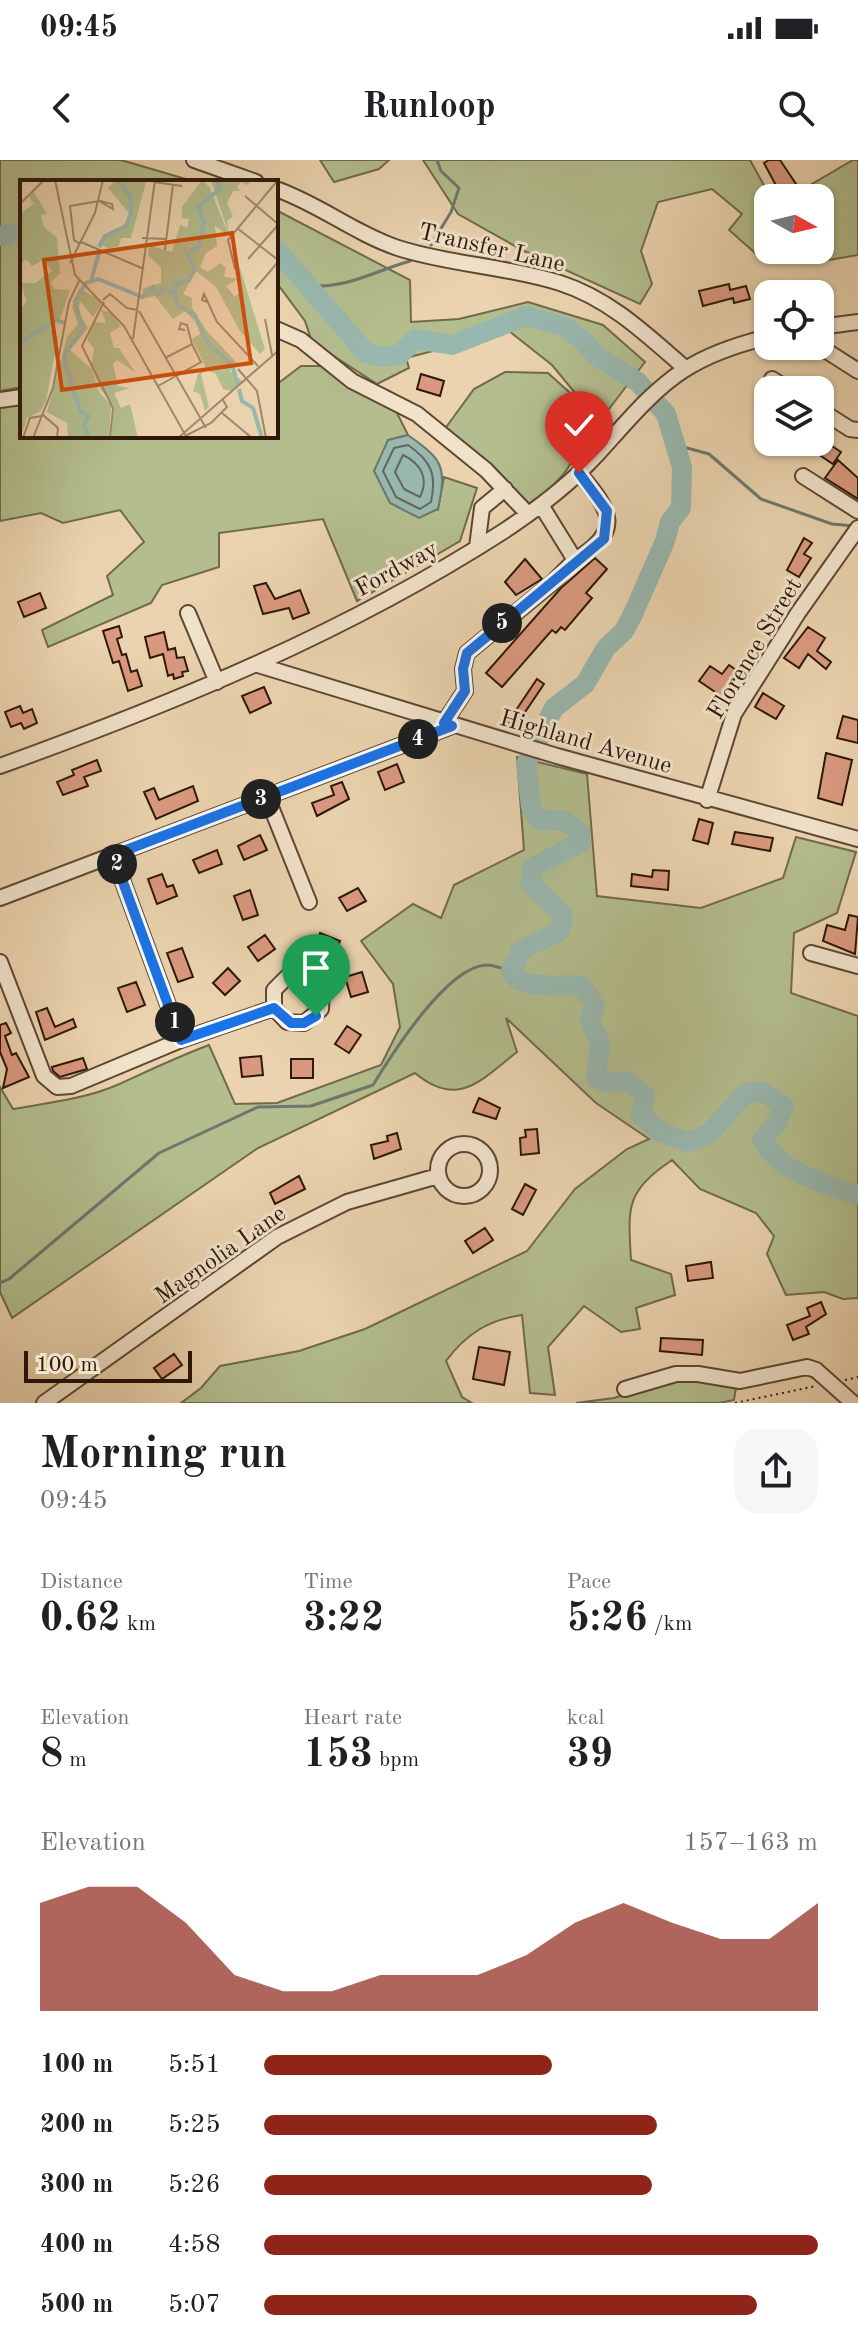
<!DOCTYPE html>
<meta charset="utf-8">
<style>
body{margin:0;font-family:"Old Standard TT",serif;background:#f6f6f6;color:#202124;height:100vh;display:flex;flex-direction:column;font-size:30px;white-space:nowrap}
*{box-sizing:border-box;margin:0}
p{font-size:26px;color:#757577}
.icon{flex:none;width:44px;height:44px;fill:none;stroke:currentColor;stroke-width:2;stroke-linecap:round;stroke-linejoin:round}
.map{position:relative;height:1243px;overflow:hidden}
.details{display:flex;flex-direction:column;background:#fff;flex:1}
.details>*{flex:none}
.needle{width:52px;rotate:98deg}
.buttons{position:absolute;left:754px;top:24px;display:grid;gap:16px}
.buttons a{display:grid;place-items:center;width:80px;height:80px;border-radius:16px;background:#fff;box-shadow:0 2px 6px #0004;font-size:40px}
.scale{position:absolute;left:24px;bottom:20px;width:168px;box-sizing:border-box;padding-left:8px;border:4px solid #2e180a;border-top:0;font-size:22px;line-height:28px;white-space:nowrap;color:#2e180a;-webkit-text-stroke:6px #f1e2ca;paint-order:stroke}
.pin{position:absolute;display:grid;place-items:center;width:68px;height:68px;color:#fff;margin:-82px -34px;border-radius:50% 50% 50% 0;rotate:-45deg;box-shadow:0 0 8px #0007}
.pin .icon{rotate:45deg}
.km{position:absolute;width:40px;height:40px;margin:-20px;border-radius:50%;background:#222;color:#fff;font-size:22px;line-height:40px;text-align:center}
.round{display:grid;place-items:center;flex:none;width:84px;height:84px;border-radius:24px;background:#f6f6f6}
.summary{display:flex;align-items:center;justify-content:space-between;height:136px;padding:0 40px}
h1{font-size:44px;font-weight:700;line-height:60px}
.stats{display:grid;grid-template-columns:repeat(3,1fr);gap:12px;height:136px;padding:8px 40px}
.stats div{display:grid;align-content:center}
.stats b{font-size:40px;font-weight:700}
.stats small{font-size:22px;font-weight:400}
.stats p{font-size:22px}
.chart{height:224px;padding:16px 40px}
.chart p{display:flex;justify-content:space-between}
.chart svg{width:100%;height:144px;margin-top:8px;fill:#8f2418;opacity:.7}
ul{padding:0 40px;list-style:none;font-size:26px}
li{display:grid;grid-template-columns:128px 96px 1fr;align-items:center;height:60px}
li i{height:20px;border-radius:10px;background:#8f2418}
.status{display:flex;justify-content:space-between;align-items:center;height:56px;padding:0 40px;background:#fff;direction:ltr}
.status svg{height:22px;fill:currentColor}
header{display:flex;justify-content:space-between;align-items:center;height:104px;padding:0 40px;background:#fff;font-size:36px;font-weight:700}
.map>svg:first-child{display:block}
</style>
<div class="status"><b>09:45</b><svg viewBox="0 0 49 12"><path d="M0 12V9h3v3zM5 12V6h3v6zM10 12V3h3v9zM15 12V0h3v12zM26 1h20v11H26zM47 4h2v5h-2z"/></svg></div>
<header><svg class="icon" aria-label="back" viewBox="0 0 24 24"><path d="M15 5l-7 7 7 7"/></svg>Runloop<svg class="icon" aria-label="search" viewBox="0 0 24 24"><circle cx="10" cy="10" r="6"/><path d="M15 15l6 6"/></svg></header>
<div class="map">
<svg width="858" height="1243" viewBox="0 0 858 1243">
<rect width="100%" height="100%" fill="#ead3ae"/>
<filter id="stains"><feTurbulence type="fractalNoise" baseFrequency=".0025" numOctaves="4"/><feColorMatrix values="0 0 0 0 .2 0 0 0 0 .09 0 0 0 0 .02 0 0 0 .5 -.17"/></filter>
<radialGradient id="worn" r=".72"><stop offset=".6" stop-color="#630" stop-opacity="0"/><stop offset="1" stop-color="#630" stop-opacity=".3"/></radialGradient>
<path fill="#b3bd8d" stroke="#706a4c" stroke-width="2" d="M0 0H121L196 22H22V227L0 231Z
M320 0H389L379 9 334 22Z
M423 0H750L771 38H768V89L755 93 729 70 742 54 712 29 658 42 641 91 652 124 640 144 524 91 458 54Z
M853 0H858V95L812 103 797 90H820V38H788Z
M276 50 410 120 411 162 459 159 528 142 603 165 645 202 599 262 552 205 509 171 406 198 409 208 377 224 312 182 305 161 276 122Z
M301 206H324L395 249 408 275 388 280 438 349 444 317 477 328 460 381 357 441 323 359 219 373V407L162 425 151 443 48 487 42 470 113 435 107 416 144 382 120 350 63 363 41 353 0 361V244L22 241V276H276V225Z
M505 212 548 213 579 241C580 303 574 307 529 347L444 270 474 229Z
M517 597 587 614 597 736 701 748 783 718 796 677 856 692 837 753 794 773 791 833 858 856V1138L843 1139 824 1132 786 1135 767 1094 774 1076 756 1053 700 1029 672 1000C625 1032 628 1047 631 1100L671 1114 675 1135 636 1148 640 1169 621 1172 584 1146 548 1187 555 1235 530 1233 522 1155C488 1160 466 1174 446 1201L462 1237 472 1243H181L201 1228 220 1206 299 1191 365 1169 527 1091 575 1029 627 989 649 979 596 943 506 858 517 892C481 920 458 949 415 913L258 988 12 1158 0 1132V927L13 949C47 943 85 939 117 925 148 911 177 897 209 885L235 944 277 943 381 905 400 867 393 824 361 781 413 744 441 758 454 725 524 690Z
M679 1218 736 1228 734 1240 719 1243H576L614 1238Z"/>
<path fill="#98b7ae" stroke="#6e776c" stroke-width="2" d="M408 275C443 300 447 306 438 349L419 358 390 343 374 311 388 280Z"/>
<g fill="none" stroke-linecap="round" stroke-linejoin="round">
<path stroke="#63685c" stroke-width="2" d="M408 285C431 301 437 314 431 342L420 349 396 337 383 311 394 288Z
M403 295C421 304 429 318 420 337L404 329 395 312Z"/>
<path stroke="#6e776c" stroke-width="3" d="M431 85 451 52 459 28 441 11 437 0
M309 126C349 128 372 112 410 101
M676 285 709 294 761 339 832 364 854 366
M0 1123 9 1119 159 993 258 947 311 946 373 925C392 894 447 807 486 805 494 805 504 809 511 811"/>
<path stroke="#98b7ae" stroke-width="20" d="M0 76 22 71
M276 89 366 193 381 197 400 195 415 179 452 185 526 156 565 167 582 179 596 196 638 222 666 254 682 307 681 348 670 362 665 381 633 454 624 471 606 488 585 524 554 548 526 604 531 647 539 660 565 661 580 672 581 683 532 708 530 723 563 755 560 771 521 790 511 811C520 832 561 823 582 826L595 846 589 860 600 882 596 918 606 922 627 921 645 936 641 955 660 972 688 982 709 974 745 933 763 932 784 946 777 962 762 980C783 1014 821 1023 858 1035"/>
</g>
<path fill="#da997f" stroke="#2e180a" stroke-width="2" d="M769 0H780L796 24 780 33 764 3Z
M729 124 730 130 746 126 750 139 734 143 733 138 703 146 699 131Z
M421 214 444 221 440 236 417 229Z
M820 278 841 292 833 304 812 290Z
M838 300 858 318V339L825 318Z
M804 378 812 383 804 394 811 398 799 417 787 410Z
M595 398 607 409 586 433 592 438 565 470 561 467 556 473 552 470 502 527 486 513 561 428Z
M525 399 542 419 516 435 505 422Z
M266 423 275 439 300 430 309 453 293 459 289 448 263 454 254 426Z
M40 433 46 448 24 457 18 442Z
M119 466 122 477 117 479 122 495 126 494 131 512 137 510 142 526 128 531 119 501 113 503 103 471Z
M808 467 825 478 817 491 831 502 826 509 808 494 799 508 784 498Z
M164 472 168 490 175 488 177 498 184 497 188 511 182 512 183 516 174 519 173 514 168 516 163 494 150 498 145 477Z
M729 505 739 512 721 536 699 521 710 506 722 514Z
M537 519 544 524 515 567 508 562Z
M264 527 271 543 250 553 242 536Z
M763 533 784 546 776 559 755 547Z
M20 546 23 553 32 549 37 563 24 569 21 563 11 567 5 552Z
M843 556 858 560V583L837 578Z
M826 593 852 600 842 645 818 638Z
M97 600 101 611 84 617 88 626 63 635 57 622 74 615 72 610Z
M397 604 404 622 385 630 378 612Z
M342 622 349 639 317 656 312 643 334 635 331 626Z
M193 626 198 641 156 659 144 632 154 628 159 640Z
M699 659 713 663 708 684 693 680Z
M735 672 773 678 770 691 732 684Z
M260 675 267 690 244 700 238 686Z
M217 690 222 704 199 713 193 700Z
M653 710 669 711 668 730 631 726 632 714 652 717Z
M162 714 167 727 173 725 177 736 157 744 148 719Z
M358 728 366 741 347 751 339 738Z
M250 730 258 755 243 760 234 736Z
M849 755 858 757 855 794 823 781 827 765 845 770Z
M320 773 340 781 333 797 314 789Z
M265 775 275 789 258 801 248 787Z
M182 788 193 817 178 822 167 793Z
M228 808 240 821 225 835 213 823Z
M362 812 368 832 351 837 345 817Z
M136 822 145 845 127 852 118 828Z
M47 848 55 867 73 859 76 867 45 880 36 852Z
M6 863 11 873 5 876 12 895 16 893 29 917 3 928 7 909 0 892V865Z
M347 866 361 875 349 893 335 884Z
M261 896 263 915 242 917 240 898Z
M83 898 87 909 60 917 53 911 52 907Z
M291 899H313V918H291Z
M479 938 500 948 496 959 473 952Z
M537 969 539 993 521 995 520 978 526 977 525 970Z
M397 973 401 989 374 999 371 985 388 981 387 976Z
M299 1016 305 1029 275 1044 270 1033Z
M525 1024 536 1030 523 1055 512 1049Z
M485 1068 493 1080 473 1093 465 1081Z
M711 1102 713 1118 688 1121 686 1106Z
M821 1142 826 1154 806 1167 809 1174 793 1180 787 1165 810 1156 807 1148Z
M661 1178 703 1180 702 1195 660 1191Z
M479 1187 510 1192 504 1225 473 1219Z
M174 1194 182 1205 162 1219 154 1208Z"/>
<g fill="none" stroke-linecap="round" stroke-linejoin="round">
<defs>
<path id="minor" d="M194 0 256 22
M276 29C319 44 354 73 398 88 451 105 507 106 560 123 610 139 647 175 686 209
M820 167 858 162
M276 169 301 180 352 221 417 254 486 310 528 354
M820 182 825 190 858 211
M772 219 789 230
M0 240 22 237
M820 250 850 269 858 270
M803 316 858 351
M477 387 482 348 505 329
M575 400C624 370 611 351 579 313
M188 453 217 522
M258 505 557 596 858 679
M444 563 465 531 463 509 467 493 552 423 575 400 541 345
M0 606C175 543 347 472 504 371 534 351 564 329 589 303 619 272 647 234 684 210 709 194 739 184 768 177
M267 637 309 742
M707 640 734 554 798 453 858 368
M0 738 452 566
M811 793 858 806
M0 802 44 916 57 927 71 926 181 880 113 695
M181 880 274 848 287 862 304 863 321 849 322 831 311 817 289 815 274 830V848
M438 1010a26 26 0 1 1 52 0a26 26 0 1 1-52 0Z
M625 1229 676 1214H698L740 1221 807 1207 816 1210 853 1243
M44 1243 277 1077 347 1042 438 1016"/>
</defs>
<use href="#minor" stroke="#5d4733" stroke-width="18"/>
<path stroke="#2e180a" stroke-width="2" stroke-dasharray="2 4" stroke-linecap="butt" d="M845 1220 858 1217
M735 1243 816 1226"/>
<use href="#minor" stroke="#f1e2ca" stroke-width="14"/>
</g>
<g fill="none" stroke-linecap="round" stroke-linejoin="round">
<defs>
<path id="route" d="M316 856 304 863H291L274 848 181 880 113 695 452 566 444 563 465 531 463 509 467 493 604 379 607 351 579 313"/>
</defs>
<use href="#route" stroke="#fff" stroke-width="16"/>
<use href="#route" stroke="#1a73e8" stroke-width="10"/>
</g>
<g text-anchor="middle" stroke-width="6" stroke-linejoin="round" paint-order="stroke">
<g font-size="24" fill="#2e180a" stroke="#f1e2ca">
<text transform="translate(492 87) rotate(13)" y="8">Transfer Lane</text>
<text transform="translate(396 408) rotate(-29)" y="8">Fordway</text>
<text transform="translate(754 488) rotate(-59)" y="8">Florence Street</text>
<text transform="translate(586 581) rotate(16)" y="8">Highland Avenue</text>
<text transform="translate(220 1094) rotate(-35)" y="8">Magnolia Lane</text>
</g>
</g>
<g transform="translate(20 20)">
<rect width="258" height="258" fill="#ead3ae"/>
<path d="M96 0 126 2 111 58H101L99 66 89 69 78 63 105 44 109 33 88 8ZM182 0 190 8 209 56 195 46 197 66 186 73 180 87 188 92 200 83 206 88 204 97 218 99 206 106 215 117 222 109 215 72 245 169 240 174 220 151 196 107 176 91 163 114 172 118V128L186 150 217 183 210 191 222 201 211 211 203 209 196 194 186 190 181 194 189 227 185 231 180 214 173 211 178 194 186 188 172 159 180 154 176 142 165 131 153 139 135 116 122 119 123 108 141 103V88L128 75 129 65 152 72 160 45 167 48 169 39 162 38V27ZM191 0 231 1 227 5 221 2 217 7 220 11H213L207 23 213 36 207 41 209 54ZM14 12 27 34 21 35 24 47 37 58 40 93 31 102 34 109 50 110 40 139 30 148 38 159 26 220 21 231 7 238 1 257 0 130 7 121 0 103H15L32 91 23 80 12 86 6 79 0 84 1 33 14 24 9 17ZM59 108 83 122 73 137 61 122 57 129 68 148 50 170 72 189 79 212 91 225 89 258H48L47 243 27 232 47 157 58 144 52 127ZM81 130 90 132 101 146 90 153 94 168H99L115 192 97 180 93 184 98 206 110 208 94 213 101 228 110 224 118 258H91L94 226 80 209 71 185 74 169 67 160 75 142 86 143Z" fill="#b3bd8d"/>
<path fill="none" stroke="#98b7ae" stroke-width="4" d="M79 67 85 56 106 46 111 34 110 17 98 0M71 101 79 73M154 115 159 126 174 134 189 165 212 185 218 205M0 163 36 140 45 143M219 209 222 221 233 228 242 258M69 258 64 245 69 236 60 231 45 183V173L63 150 55 121 66 103 78 99 122 117 133 107 138 114 144 108 155 114V104L169 100 175 89 167 74 179 66 184 43 178 27 200 9 197 0"/>
<path fill="none" stroke="#9f886c" stroke-width="2" d="M35 0 55 95 104 146 167 258M134 2 162 6M225 16 258 44M79 21 93 29 92 24 80 21M0 24 24 0M217 48 258 80M122 58 146 59M61 62 124 89M60 64 54 60 50 26 79 21M145 70 153 4M228 79 258 45M50 83 75 33 83 0M215 89 208 60 258 0M235 109 258 82M83 120 90 114 107 128 118 130M84 122 62 166 93 228 90 258M187 122 182 120 184 114 197 142 238 186M119 131 186 248M245 139 252 175M165 150 159 149 161 143 167 145 172 164M113 159 135 0M218 189 237 211 246 258M138 206 181 182 172 164 145 178M202 233 232 258M23 235 38 248 37 258M165 256 191 243 207 227 203 220M3 258 10 238 22 236M13 258 33 208 49 122 59 101M158 258 258 171"/>
<path fill="#cc4f0c" fill-opacity="0.15" stroke="#cc4f0c" stroke-width="4" d="M212 53 231 183 42 210 24 80Z"/>
<rect width="258" height="258" fill="none" stroke="#2e180a" stroke-width="4"/>
</g>
<rect width="100%" height="100%" filter="url(#stains)"/>
<rect width="100%" height="100%" fill="url(#worn)"/>
</svg>
<div class="buttons">
<a><svg class="needle" viewBox="-14 -14 28 28"><path d="M0-13l5 13h-10z" fill="#e53935"/><path d="M0 13l5-13h-10z" fill="#757577"/></svg></a>
<a><svg class="icon" aria-label="locate" viewBox="0 0 24 24"><circle cx="12" cy="12" r="6"/><path d="M12 2v4M12 18v4M2 12h4M18 12h4"/></svg></a>
<a><svg class="icon" aria-label="layers" viewBox="0 0 24 24"><path d="M12 4l9 5-9 5-9-5zM3 14l9 5 9-5"/></svg></a>
</div>
<div class="scale">100 m</div>
<div class="pin" style="left:316px;top:856px;background:#1e9e55"><svg class="icon" aria-label="arrive" viewBox="0 0 24 24"><path d="M6 21V4h12l-3 4 3 4H6"/></svg></div>
<div class="pin" style="left:579px;top:313px;background:#d93025"><svg class="icon" aria-label="check" viewBox="0 0 24 24"><path d="M5 12l5 5 9-10"/></svg></div>
<b class="km" style="left:175px;top:862px">1</b>
<b class="km" style="left:117px;top:704px">2</b>
<b class="km" style="left:261px;top:639px">3</b>
<b class="km" style="left:418px;top:579px">4</b>
<b class="km" style="left:502px;top:463px">5</b>
</div>
<section class="details">
<div class="summary"><div><h1>Morning run</h1><p>09:45</p></div><a class="round"><svg class="icon" aria-label="share" viewBox="0 0 24 24"><path d="M12 15V3M7 8l5-5 5 5M5 13v7h14v-7"/></svg></a></div>
<div class="stats">
<div><p>Distance</p><b>0.62<small> km</small></b></div>
<div><p>Time</p><b>3:22</b></div>
<div><p>Pace</p><b>5:26<small> /km</small></b></div>
</div>
<div class="stats">
<div><p>Elevation</p><b>8<small> m</small></b></div>
<div><p>Heart rate</p><b>153<small> bpm</small></b></div>
<div><p>kcal</p><b>39</b></div>
</div>
<div class="chart"><p><span>Elevation</span>157–163 m</p>
<svg viewBox="0 0 160 44" preserveAspectRatio="none"><path d="M0 44V11L10 6L20 6L30 17L40 33L50 38L60 38L70 33L80 33L90 33L100 27L110 17L120 11L130 17L140 22L150 22L160 11V44z"/></svg>
</div>
<ul>
<li><b>100 m</b>5:51<i style="width:52%"></i></li>
<li><b>200 m</b>5:25<i style="width:71%"></i></li>
<li><b>300 m</b>5:26<i style="width:70%"></i></li>
<li><b>400 m</b>4:58<i style="width:100%"></i></li>
<li><b>500 m</b>5:07<i style="width:89%"></i></li>
</ul>
</section>
